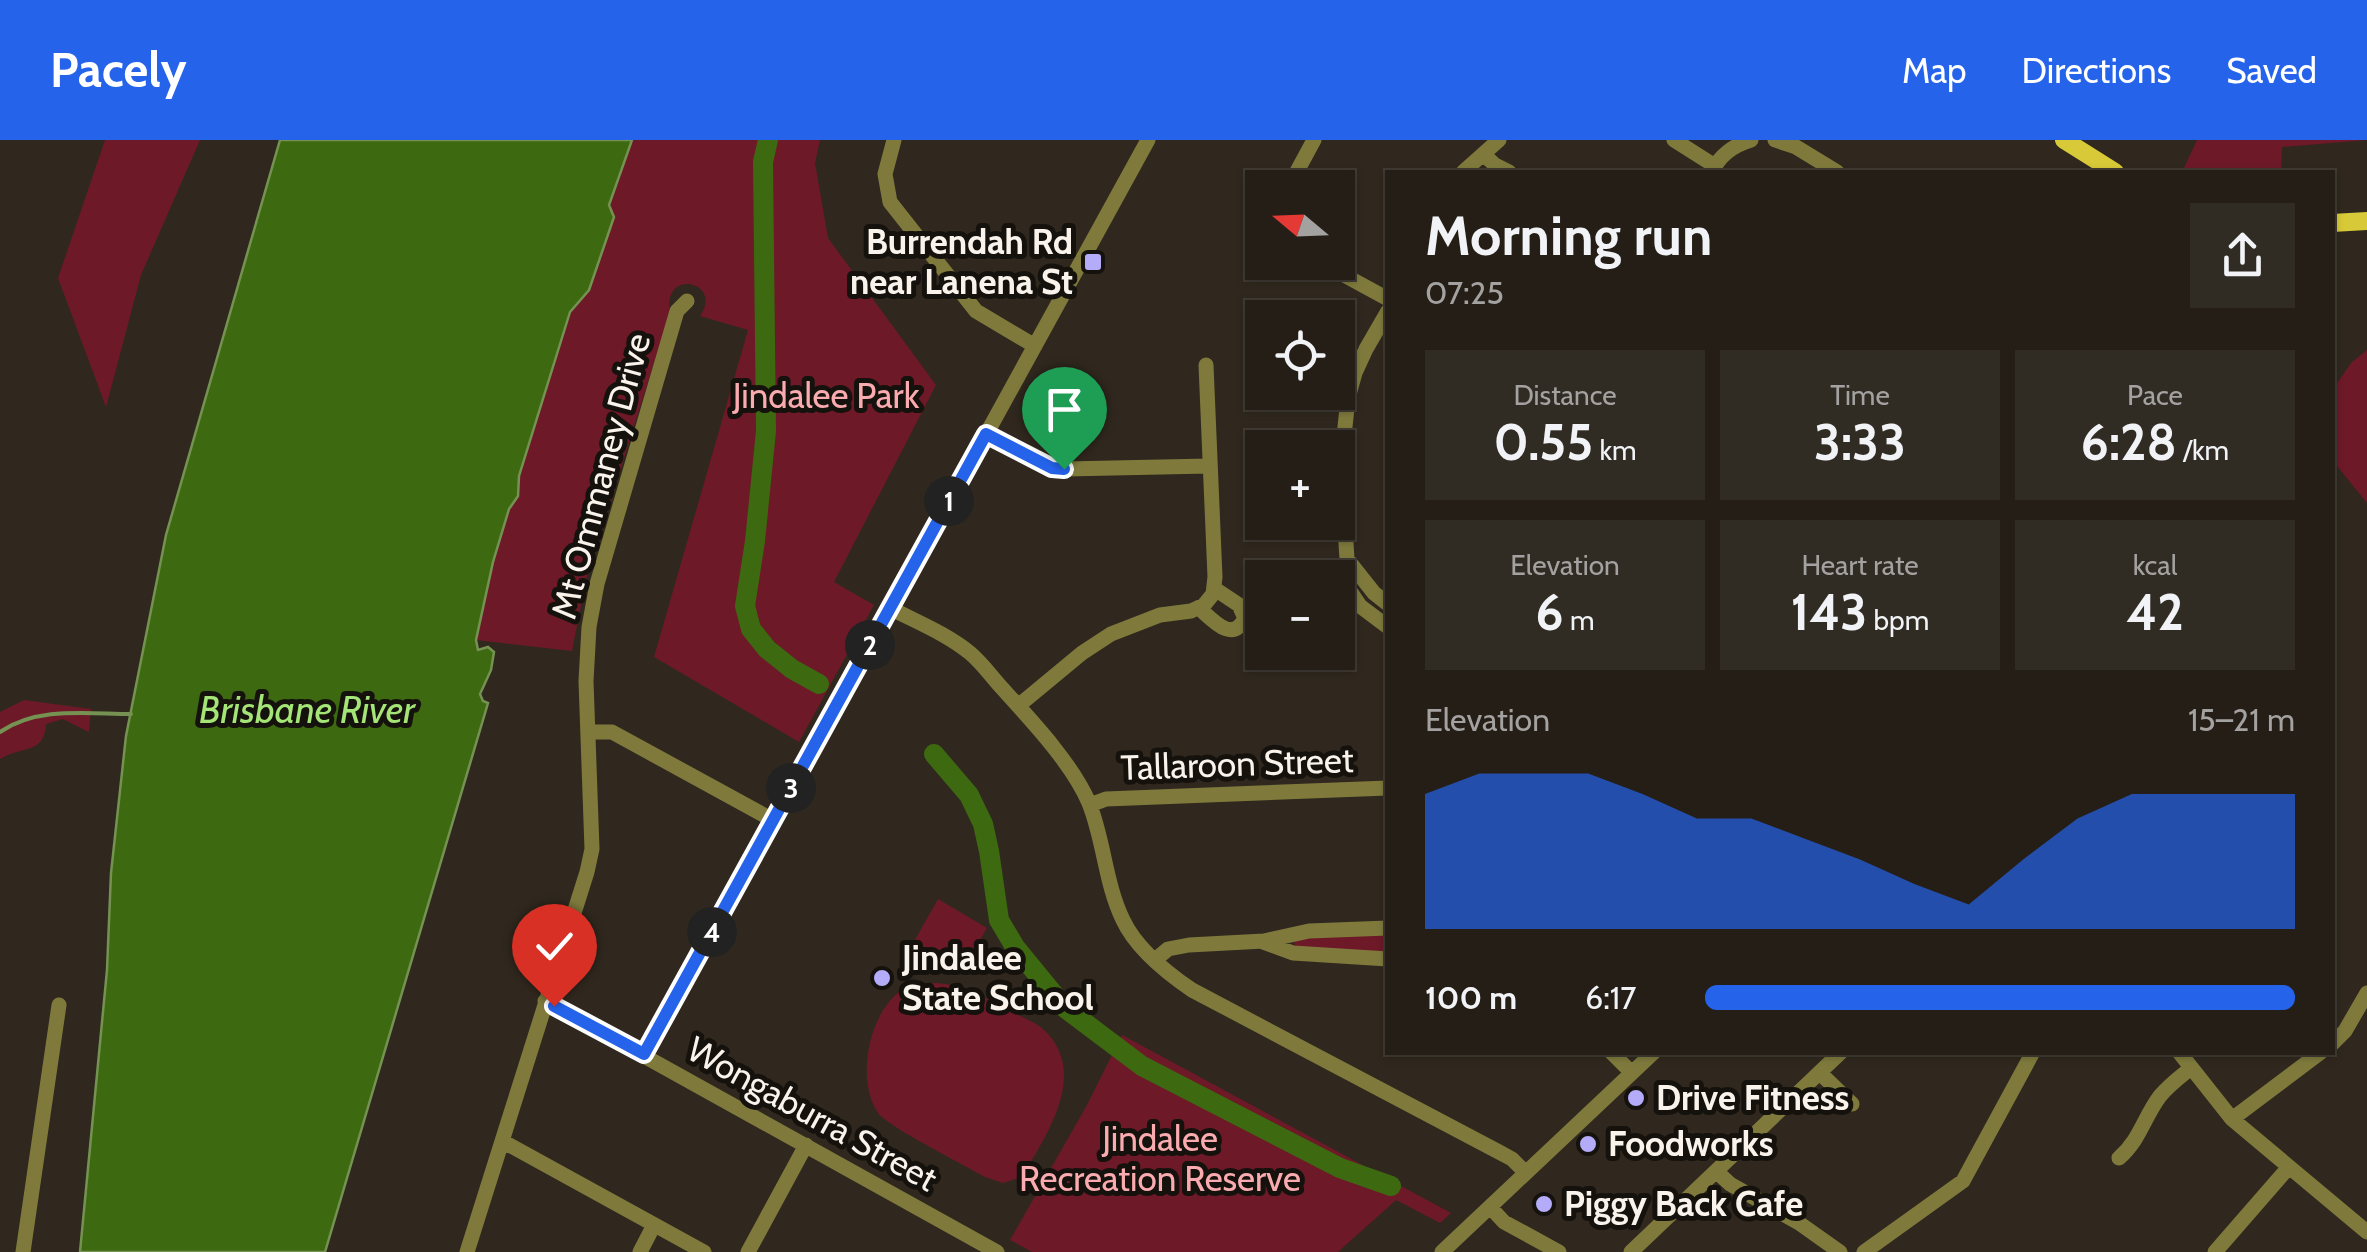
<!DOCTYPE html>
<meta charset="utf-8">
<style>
body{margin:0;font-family:Cabin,sans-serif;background:#302b23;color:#f1f3f6;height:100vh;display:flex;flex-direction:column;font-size:38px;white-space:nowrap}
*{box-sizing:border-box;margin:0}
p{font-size:32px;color:#a3a2a1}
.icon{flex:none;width:55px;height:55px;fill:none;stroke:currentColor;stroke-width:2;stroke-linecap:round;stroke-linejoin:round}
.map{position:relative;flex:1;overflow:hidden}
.side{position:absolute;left:1385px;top:30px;width:950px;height:885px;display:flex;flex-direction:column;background:#241e16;border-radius:0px;box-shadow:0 2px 8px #0004,0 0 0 2px #413c35}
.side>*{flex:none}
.needle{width:65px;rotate:289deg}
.fabs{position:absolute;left:1245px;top:30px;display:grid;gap:20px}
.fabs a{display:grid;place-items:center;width:110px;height:110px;border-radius:0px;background:#241e16;box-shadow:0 2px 8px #0004,0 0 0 2px #413c35;font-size:50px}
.pin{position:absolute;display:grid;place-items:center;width:85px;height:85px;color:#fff;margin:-102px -42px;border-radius:50% 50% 50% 0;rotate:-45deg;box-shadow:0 0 10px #0007}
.pin .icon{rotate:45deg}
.km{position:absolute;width:50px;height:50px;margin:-25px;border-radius:50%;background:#222;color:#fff;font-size:28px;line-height:50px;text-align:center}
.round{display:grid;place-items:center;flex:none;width:105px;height:105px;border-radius:0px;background:#302b23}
.overview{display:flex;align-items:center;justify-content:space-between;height:170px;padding:0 40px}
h1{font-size:55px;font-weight:700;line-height:75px}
.stats{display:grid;grid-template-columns:repeat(3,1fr);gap:15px;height:170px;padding:10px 40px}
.stats div{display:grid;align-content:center;border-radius:0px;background:#302b23;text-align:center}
.stats b{font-size:50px;font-weight:700}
.stats small{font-size:28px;font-weight:400}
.stats p{font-size:28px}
.chart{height:280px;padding:20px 40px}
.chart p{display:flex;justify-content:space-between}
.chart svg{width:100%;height:180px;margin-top:10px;fill:#2563eb;opacity:.7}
ul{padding:0 40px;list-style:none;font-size:32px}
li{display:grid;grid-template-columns:160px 120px 1fr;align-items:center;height:75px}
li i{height:25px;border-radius:12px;background:#2563eb}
header{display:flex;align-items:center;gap:60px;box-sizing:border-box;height:140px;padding:0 50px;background:#2563eb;color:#fff}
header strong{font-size:48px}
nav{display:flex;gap:55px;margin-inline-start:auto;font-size:35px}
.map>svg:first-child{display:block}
</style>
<header>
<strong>Pacely</strong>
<nav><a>Map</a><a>Directions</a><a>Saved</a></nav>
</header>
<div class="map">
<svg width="2367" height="1112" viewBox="0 0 2367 1112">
<rect width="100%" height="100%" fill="#30281e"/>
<path fill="#6d1928" d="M105 0H200L141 135 106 267 58 138Z
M632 0H820L815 23 828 98 936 245 834 442 874 465 799 602 654 517 748 190 700 176C724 141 662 128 670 172L586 439 572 511 476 500 493 422 509 369 518 356 519 336 570 171 589 150 614 78 609 66Z
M2197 0H2367L2282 7 2281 32H2182Z
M2367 210V363L2333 321 2332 257 2338 242 2351 223Z
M24 560 91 569 89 592 63 579 46 584C44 615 23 605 0 619V572Z
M938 759 987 788 961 833 912 805Z
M1387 794V812L1295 807 1294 803 1298 798Z
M937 843C969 846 980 855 1008 870 1019 876 1034 881 1043 889 1090 932 1047 994 1022 1037L1003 1043 985 1037C966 1026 887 986 878 973 856 941 868 876 899 852 909 844 925 844 937 843Z
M1122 895 1148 909 1451 1073 1440 1083 1396 1060 1338 1112H1032L1010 1100 1087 965Z"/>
<path fill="#3d6910" stroke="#759252" stroke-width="2.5" d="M280 0H632L609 65 614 77 589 150 570 172 519 336 518 356 509 369 493 422 476 500 478 510 488 507 494 512 491 530 480 554 483 561 488 563 325 1112H80L107 830 111 733 126 596 166 395Z"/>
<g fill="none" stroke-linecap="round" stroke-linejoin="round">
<path stroke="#759252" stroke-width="4" d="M0 592C38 566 88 574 131 574"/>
<path stroke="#3d6910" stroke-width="20" d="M768 0 763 22 766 291 755 401 745 466 751 489 767 509 792 529 819 544
M934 614 969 655 983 684 989 711 999 780 1015 807 1065 868 1142 926 1340 1028 1391 1046"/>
<path stroke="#7f7a3c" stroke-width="15" d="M894 0 885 34 890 62 976 171 1035 206
M1674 0 1715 26
M1775 0 1796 7 1837 32
M1483 14 1495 25 1509 32
M1463 32 1499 0
M1712 32C1719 16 1734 5 1751 0
M1288 48 1314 0
M1320 122 1388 159
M1388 171 1366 209 1355 233 1348 258 1341 325 1347 419 1346 445 1360 466 1388 487
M987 294 1052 328 1065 329 1209 326
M1347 419 1374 453 1388 464
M890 468C917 482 947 494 970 513 982 523 991 536 1001 547 1030 579 1072 623 1089 663 1104 700 1105 743 1123 780 1136 808 1167 833 1192 850L1499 1012 1512 1019 1526 1033
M1199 468C1213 480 1232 504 1245 478L1239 465 1215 449
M1018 566 1082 513 1111 494 1160 475 1191 471 1204 465 1213 454 1215 437 1206 225
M588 592H612L773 680
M1090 665 1106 659 1388 648
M1263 802 1293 813 1388 819
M1155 820 1168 809 1189 805 1264 801 1309 791 1388 788
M545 861 997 1112
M2332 904 2345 891 2367 853
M1611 912 1632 933
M2179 912 2232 979 2367 1092
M645 915 1148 0
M1820 933 1852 964
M2232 979 2321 912
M502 1001 704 1112
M2119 1018C2140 1000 2144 977 2160 956 2169 945 2180 937 2191 928
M1716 1031 1730 1044 1799 1083 1840 1112
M1490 1067 1504 1082 1559 1112
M23 1112 59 865
M467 1112 587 732 592 709 586 541 589 487 597 444 677 171 687 161
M640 1112 654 1085
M748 1112 806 1005
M1442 1112 1654 912
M1631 1112 1841 912
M1864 1112 1963 1041 2033 912
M2215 1112 2289 1027"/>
<path stroke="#d7c937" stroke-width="18" d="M2064 0 2115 32
M2332 83 2367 81"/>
</g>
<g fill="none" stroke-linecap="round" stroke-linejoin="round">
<defs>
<path id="route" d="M554 866 644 914 986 294 1052 328 1064 329"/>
</defs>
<use href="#route" stroke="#fff" stroke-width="20"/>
<use href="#route" stroke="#2563eb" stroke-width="12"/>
</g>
<g fill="#b4acf9" stroke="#15120d" stroke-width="4">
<rect x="1083" y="112" width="20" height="20" rx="5"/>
<circle cx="882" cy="838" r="10"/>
<circle cx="1636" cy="958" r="10"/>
<circle cx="1588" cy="1004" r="10"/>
<circle cx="1544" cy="1064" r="10"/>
</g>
<g text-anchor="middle" stroke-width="10" stroke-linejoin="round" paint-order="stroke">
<g font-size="35" font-weight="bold" fill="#f9f3ec" stroke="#15120d" text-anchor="start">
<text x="1073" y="114" text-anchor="end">Burrendah Rd<tspan x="1073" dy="40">near Lanena St</tspan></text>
<text x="902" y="830">Jindalee<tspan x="902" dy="40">State School</tspan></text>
<text x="1656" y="970">Drive Fitness</text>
<text x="1608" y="1016">Foodworks</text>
<text x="1564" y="1076">Piggy Back Cafe</text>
</g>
<g font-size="35" fill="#faabaf" stroke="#15120d">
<text x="826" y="268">Jindalee Park</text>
<text x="1160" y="1011">Jindalee<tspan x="1160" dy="40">Recreation Reserve</tspan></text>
</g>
<g font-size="35" fill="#f9f3ec" stroke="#15120d">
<text transform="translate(601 336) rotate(-75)" y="12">Mt Ommaney Drive</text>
<text transform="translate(1237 624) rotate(-2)" y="12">Tallaroon Street</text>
<text transform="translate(812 974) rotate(29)" y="12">Wongaburra Street</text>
</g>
<g font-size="38" font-style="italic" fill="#a5e477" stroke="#15120d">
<text x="307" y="583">Brisbane River</text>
</g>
</g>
</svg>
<div class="fabs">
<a><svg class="needle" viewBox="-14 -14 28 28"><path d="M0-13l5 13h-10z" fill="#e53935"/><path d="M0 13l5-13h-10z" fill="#a3a2a1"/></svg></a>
<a><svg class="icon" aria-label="locate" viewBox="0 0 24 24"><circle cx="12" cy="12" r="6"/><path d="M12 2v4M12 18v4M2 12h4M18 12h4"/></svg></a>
<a>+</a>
<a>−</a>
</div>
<div class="pin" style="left:1064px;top:329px;background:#1e9e55"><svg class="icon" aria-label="arrive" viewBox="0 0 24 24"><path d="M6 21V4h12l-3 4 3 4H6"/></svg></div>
<div class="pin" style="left:554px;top:866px;background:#d93025"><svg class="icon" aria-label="check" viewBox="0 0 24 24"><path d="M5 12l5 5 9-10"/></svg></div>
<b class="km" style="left:949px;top:361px">1</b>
<b class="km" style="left:870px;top:505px">2</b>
<b class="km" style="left:791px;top:648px">3</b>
<b class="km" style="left:712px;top:792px">4</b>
<section class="side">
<div class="overview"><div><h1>Morning run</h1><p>07:25</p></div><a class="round"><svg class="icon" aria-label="share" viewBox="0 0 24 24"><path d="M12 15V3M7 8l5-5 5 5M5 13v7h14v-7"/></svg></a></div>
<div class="stats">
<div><p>Distance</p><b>0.55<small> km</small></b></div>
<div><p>Time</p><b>3:33</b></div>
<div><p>Pace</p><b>6:28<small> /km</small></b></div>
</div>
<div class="stats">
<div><p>Elevation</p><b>6<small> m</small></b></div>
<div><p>Heart rate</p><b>143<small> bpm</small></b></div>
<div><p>kcal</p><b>42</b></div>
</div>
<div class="chart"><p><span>Elevation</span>15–21 m</p>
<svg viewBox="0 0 160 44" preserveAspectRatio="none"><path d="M0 44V11L10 6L20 6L30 6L40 11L50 17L60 17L70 22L80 27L90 33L100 38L110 27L120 17L130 11L140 11L150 11L160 11V44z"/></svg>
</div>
<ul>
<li><b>100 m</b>6:17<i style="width:100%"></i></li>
</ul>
</section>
</div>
